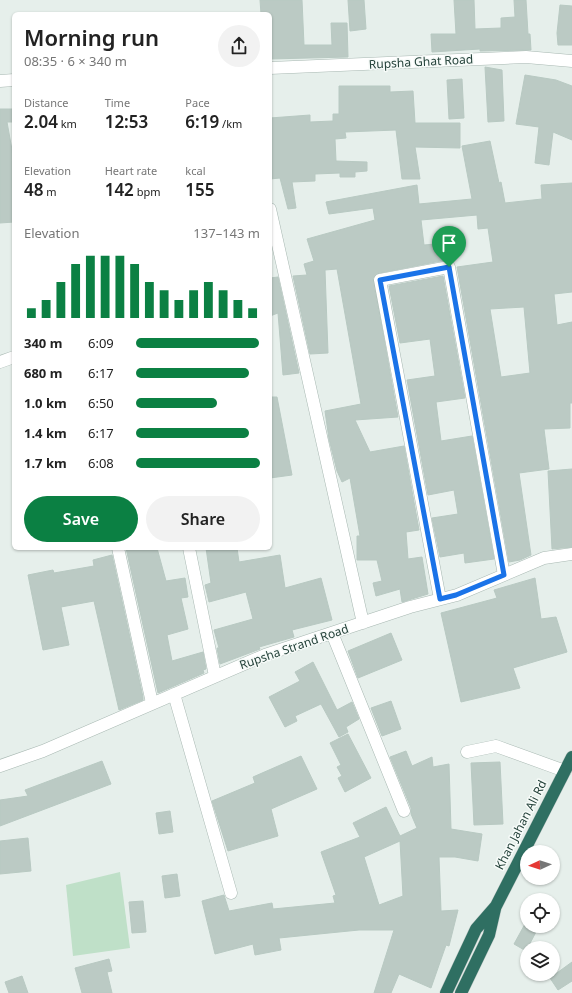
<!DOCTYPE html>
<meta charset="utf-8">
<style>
body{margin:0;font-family:"Noto Sans",sans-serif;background:#f2f2f2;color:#222;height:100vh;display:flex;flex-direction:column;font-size:15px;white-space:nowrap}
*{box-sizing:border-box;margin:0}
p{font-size:13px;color:#767676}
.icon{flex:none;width:22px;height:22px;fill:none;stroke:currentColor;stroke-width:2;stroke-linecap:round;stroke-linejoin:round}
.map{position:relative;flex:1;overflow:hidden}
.side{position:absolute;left:12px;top:12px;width:260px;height:538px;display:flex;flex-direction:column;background:#fff;border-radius:6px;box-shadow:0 1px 3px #0004}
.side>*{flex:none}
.needle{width:26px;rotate:267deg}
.controls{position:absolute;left:520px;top:845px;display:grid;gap:8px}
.controls a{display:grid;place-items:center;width:40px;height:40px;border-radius:50%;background:#fff;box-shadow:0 1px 3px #0004;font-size:20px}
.pin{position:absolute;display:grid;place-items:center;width:34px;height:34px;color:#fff;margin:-41px -17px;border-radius:50% 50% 50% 0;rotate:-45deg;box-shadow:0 0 4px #0007}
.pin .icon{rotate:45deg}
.round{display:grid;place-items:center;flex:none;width:42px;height:42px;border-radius:21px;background:#f2f2f2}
.head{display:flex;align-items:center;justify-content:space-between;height:68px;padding:0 12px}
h1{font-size:22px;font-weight:600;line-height:30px}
.metrics{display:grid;grid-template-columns:repeat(3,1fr);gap:6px;height:68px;padding:4px 12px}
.metrics div{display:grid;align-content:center}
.metrics b{font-size:17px;font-weight:600}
.metrics small{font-size:11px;font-weight:400}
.metrics p{font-size:11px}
.chart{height:112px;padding:8px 12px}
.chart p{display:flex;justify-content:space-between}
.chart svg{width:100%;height:72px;margin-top:4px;stroke:#0b8043;stroke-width:6}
.button{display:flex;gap:8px;margin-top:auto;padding:8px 12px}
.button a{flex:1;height:46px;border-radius:24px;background:#0b8043;color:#fff;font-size:16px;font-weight:600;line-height:46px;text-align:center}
.button a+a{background:#f2f2f2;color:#222}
ul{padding:0 12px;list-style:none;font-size:13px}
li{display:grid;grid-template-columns:64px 48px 1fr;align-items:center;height:30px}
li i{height:10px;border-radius:5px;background:#0b8043}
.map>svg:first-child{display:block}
</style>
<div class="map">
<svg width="572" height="993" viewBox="0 0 572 993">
<rect width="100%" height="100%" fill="#e6efeb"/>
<path fill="#bfe0c8" d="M120 872 130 948 73 956 66 885Z"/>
<path fill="#bbcac4" stroke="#b8c9c2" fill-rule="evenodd" d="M260 0H302L304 45H332L331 23H347L348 57 270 59V14H261Z
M348 0H364L366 29 350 31Z
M454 0H474L475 29 501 28V18L515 17 514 0H526L528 34H530L531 50 480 51V49L432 52 431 34H456Z
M560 5 572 6V45H558L557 33Z
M485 67 502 70 504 121 488 122Z
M525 75 556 80 572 86V140L553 132 549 165 535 163 539 127 516 124Z
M462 79 464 118 449 119 447 80Z
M339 86H390V92L413 91 415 123H460V148L415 147 420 179H402L396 130 345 132 346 138 335 139 336 161 367 162V171L355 172V177H340V173L315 174V181L292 182 296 208 288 209 280 178 270 179V118L310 115V122L333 121V114H339Z
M0 109H14V122H7L14 161H12V177L14 222 0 223Z
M490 141 499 183 501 182 505 203 542 199 541 185 572 183V292L554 294 557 325 572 322V403H570V428L544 429 549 469 519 473 531 555 520 560 509 562 457 267 493 262 488 228 478 229 477 215 421 220 424 245 445 243 446 260 379 273 373 278 398 417 355 420 370 452 404 446 419 530 406 532 408 559 422 557 428 594 402 602 400 589 376 596 373 583 382 581 377 560H357V536H360L350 478 342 482 337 471 329 439 325 411 361 404 337 269 325 270 328 353 310 354 293 276 307 275 304 264 314 261 307 239 375 220 373 208 329 214 326 202 417 185 419 204 472 199 462 146ZM524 307 530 373 501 377 490 309Z
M443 276 465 398 436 402 441 441 472 436 494 559 465 563 464 553 440 557 432 518 458 514 454 490 428 495 407 380 435 376 430 339 400 343 389 286Z
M278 277 299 373 283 375 278 313 270 316V278Z
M270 397H277L292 475 270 478Z
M572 469V547L552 549 548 471Z
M126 548H157L166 581 185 578 188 597 181 598 188 629 167 635 172 661 203 652 206 669 203 670 204 673 158 693Z
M206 548H237L239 562 280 555 285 588 321 578 332 620 292 630 294 637 259 647 260 649 220 664 217 648H219L214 630 253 619 246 592 209 602 205 585 211 583Z
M112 555 143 697V700L119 710 94 601 61 607 69 645 43 650 28 575 53 570 54 573 94 566 93 560Z
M535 578 541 619 556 617 567 652 513 668 520 688 461 702 441 613 497 598 494 590Z
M391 633 402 660 358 678 348 651Z
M313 662 337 710 352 702 359 719 346 727 348 732 339 737 321 704 295 716 297 721 285 727 269 697 300 681 295 672Z
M391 701 401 729 382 736 371 708Z
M348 734 371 778 345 792 338 778 342 776 337 767 341 765 330 743Z
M406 751 412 766 432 757 433 767 449 764 451 829 482 834 478 861 455 857H439L441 911 458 910 449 946 446 945 431 988 399 974 391 993H374L394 930H359L279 938 281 950 255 955 253 944 215 954 202 901 224 895 229 911 272 903 273 909 335 903 333 896 336 895 321 852 360 837 353 823 386 807 400 836 417 828 411 814V808L390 757ZM400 841 403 896 379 905 364 857Z
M301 756 317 789 271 809 278 836 228 851 212 801 255 783 253 777Z
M102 761 111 784 0 826V800L28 796 25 790Z
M500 762 503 824 474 825 471 763Z
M170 811 173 832 159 834 156 813Z
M28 838 31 871 0 874V841Z
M177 874 180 896 165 898 162 876Z
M143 901 146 932 132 933 129 902Z
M525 924 537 930 526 951 514 944Z
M109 959 112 971 107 972 112 993H82L75 968Z
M572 962V981L558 990 550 978Z
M22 976 28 993H9L5 982Z"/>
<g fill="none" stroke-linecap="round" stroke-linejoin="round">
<defs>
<path id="minor" d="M270 68 526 57 572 61
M0 81 14 80
M270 209 363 623
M0 362 14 357
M118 548 152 703
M189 548 215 676
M440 599 380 280 449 267 504 575
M332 633 404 811
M174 694 231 893
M467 752 496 746 565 771
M0 766 43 751 265 655 410 607 457 595 544 558 572 554"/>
<path id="highway" d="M446 993 476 929 496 906 572 757
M461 993 489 935 495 909"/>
</defs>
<use href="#minor" stroke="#a8b8b2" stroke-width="13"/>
<use href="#highway" stroke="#c2cac8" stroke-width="13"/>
<use href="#minor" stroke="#fff" stroke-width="12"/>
<use href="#highway" stroke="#2f6f62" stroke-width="12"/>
</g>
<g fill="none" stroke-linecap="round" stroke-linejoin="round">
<defs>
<path id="route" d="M449 267 504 575 456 595 440 599 380 280Z"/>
</defs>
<use href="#route" stroke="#fff" stroke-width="8"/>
<use href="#route" stroke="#1a73e8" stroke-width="5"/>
</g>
<g text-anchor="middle" stroke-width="3" stroke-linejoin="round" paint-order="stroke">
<g font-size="12" fill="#24423a" stroke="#f7fbf9">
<text transform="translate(421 62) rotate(-3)" y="4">Rupsha Ghat Road</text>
<text transform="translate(294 647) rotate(-19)" y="4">Rupsha Strand Road</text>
<text transform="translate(521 825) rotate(-63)" y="4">Khan Jahan Ali Rd</text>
</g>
</g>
</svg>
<div class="controls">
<a><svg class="needle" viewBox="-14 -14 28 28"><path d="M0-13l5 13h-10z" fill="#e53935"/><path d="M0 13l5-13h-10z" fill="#767676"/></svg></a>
<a><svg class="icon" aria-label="locate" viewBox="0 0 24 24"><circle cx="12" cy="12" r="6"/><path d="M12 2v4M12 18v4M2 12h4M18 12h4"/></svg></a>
<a><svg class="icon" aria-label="layers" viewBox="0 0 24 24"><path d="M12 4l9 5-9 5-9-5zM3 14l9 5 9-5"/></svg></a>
</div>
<div class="pin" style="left:449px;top:267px;background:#1e9e55"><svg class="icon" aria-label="arrive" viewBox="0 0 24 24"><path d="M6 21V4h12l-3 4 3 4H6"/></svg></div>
<section class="side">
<div class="head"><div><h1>Morning run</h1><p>08:35 · 6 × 340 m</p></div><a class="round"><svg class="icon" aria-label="share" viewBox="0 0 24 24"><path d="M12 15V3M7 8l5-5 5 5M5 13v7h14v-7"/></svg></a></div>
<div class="metrics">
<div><p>Distance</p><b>2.04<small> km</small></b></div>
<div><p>Time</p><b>12:53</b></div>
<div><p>Pace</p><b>6:19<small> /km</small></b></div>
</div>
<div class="metrics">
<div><p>Elevation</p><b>48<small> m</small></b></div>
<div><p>Heart rate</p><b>142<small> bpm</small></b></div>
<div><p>kcal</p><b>155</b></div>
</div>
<div class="chart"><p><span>Elevation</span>137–143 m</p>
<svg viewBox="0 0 160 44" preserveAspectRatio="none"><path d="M5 44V38M15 44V33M25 44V22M35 44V11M45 44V6M55 44V6M65 44V6M75 44V11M85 44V22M95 44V27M105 44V33M115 44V27M125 44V22M135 44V27M145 44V33M155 44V38"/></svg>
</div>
<ul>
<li><b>340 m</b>6:09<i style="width:99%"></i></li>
<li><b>680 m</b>6:17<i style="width:91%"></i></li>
<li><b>1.0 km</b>6:50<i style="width:65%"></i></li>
<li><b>1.4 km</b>6:17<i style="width:91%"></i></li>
<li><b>1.7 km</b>6:08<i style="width:100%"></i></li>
</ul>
<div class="button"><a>Save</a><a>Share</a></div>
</section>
</div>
